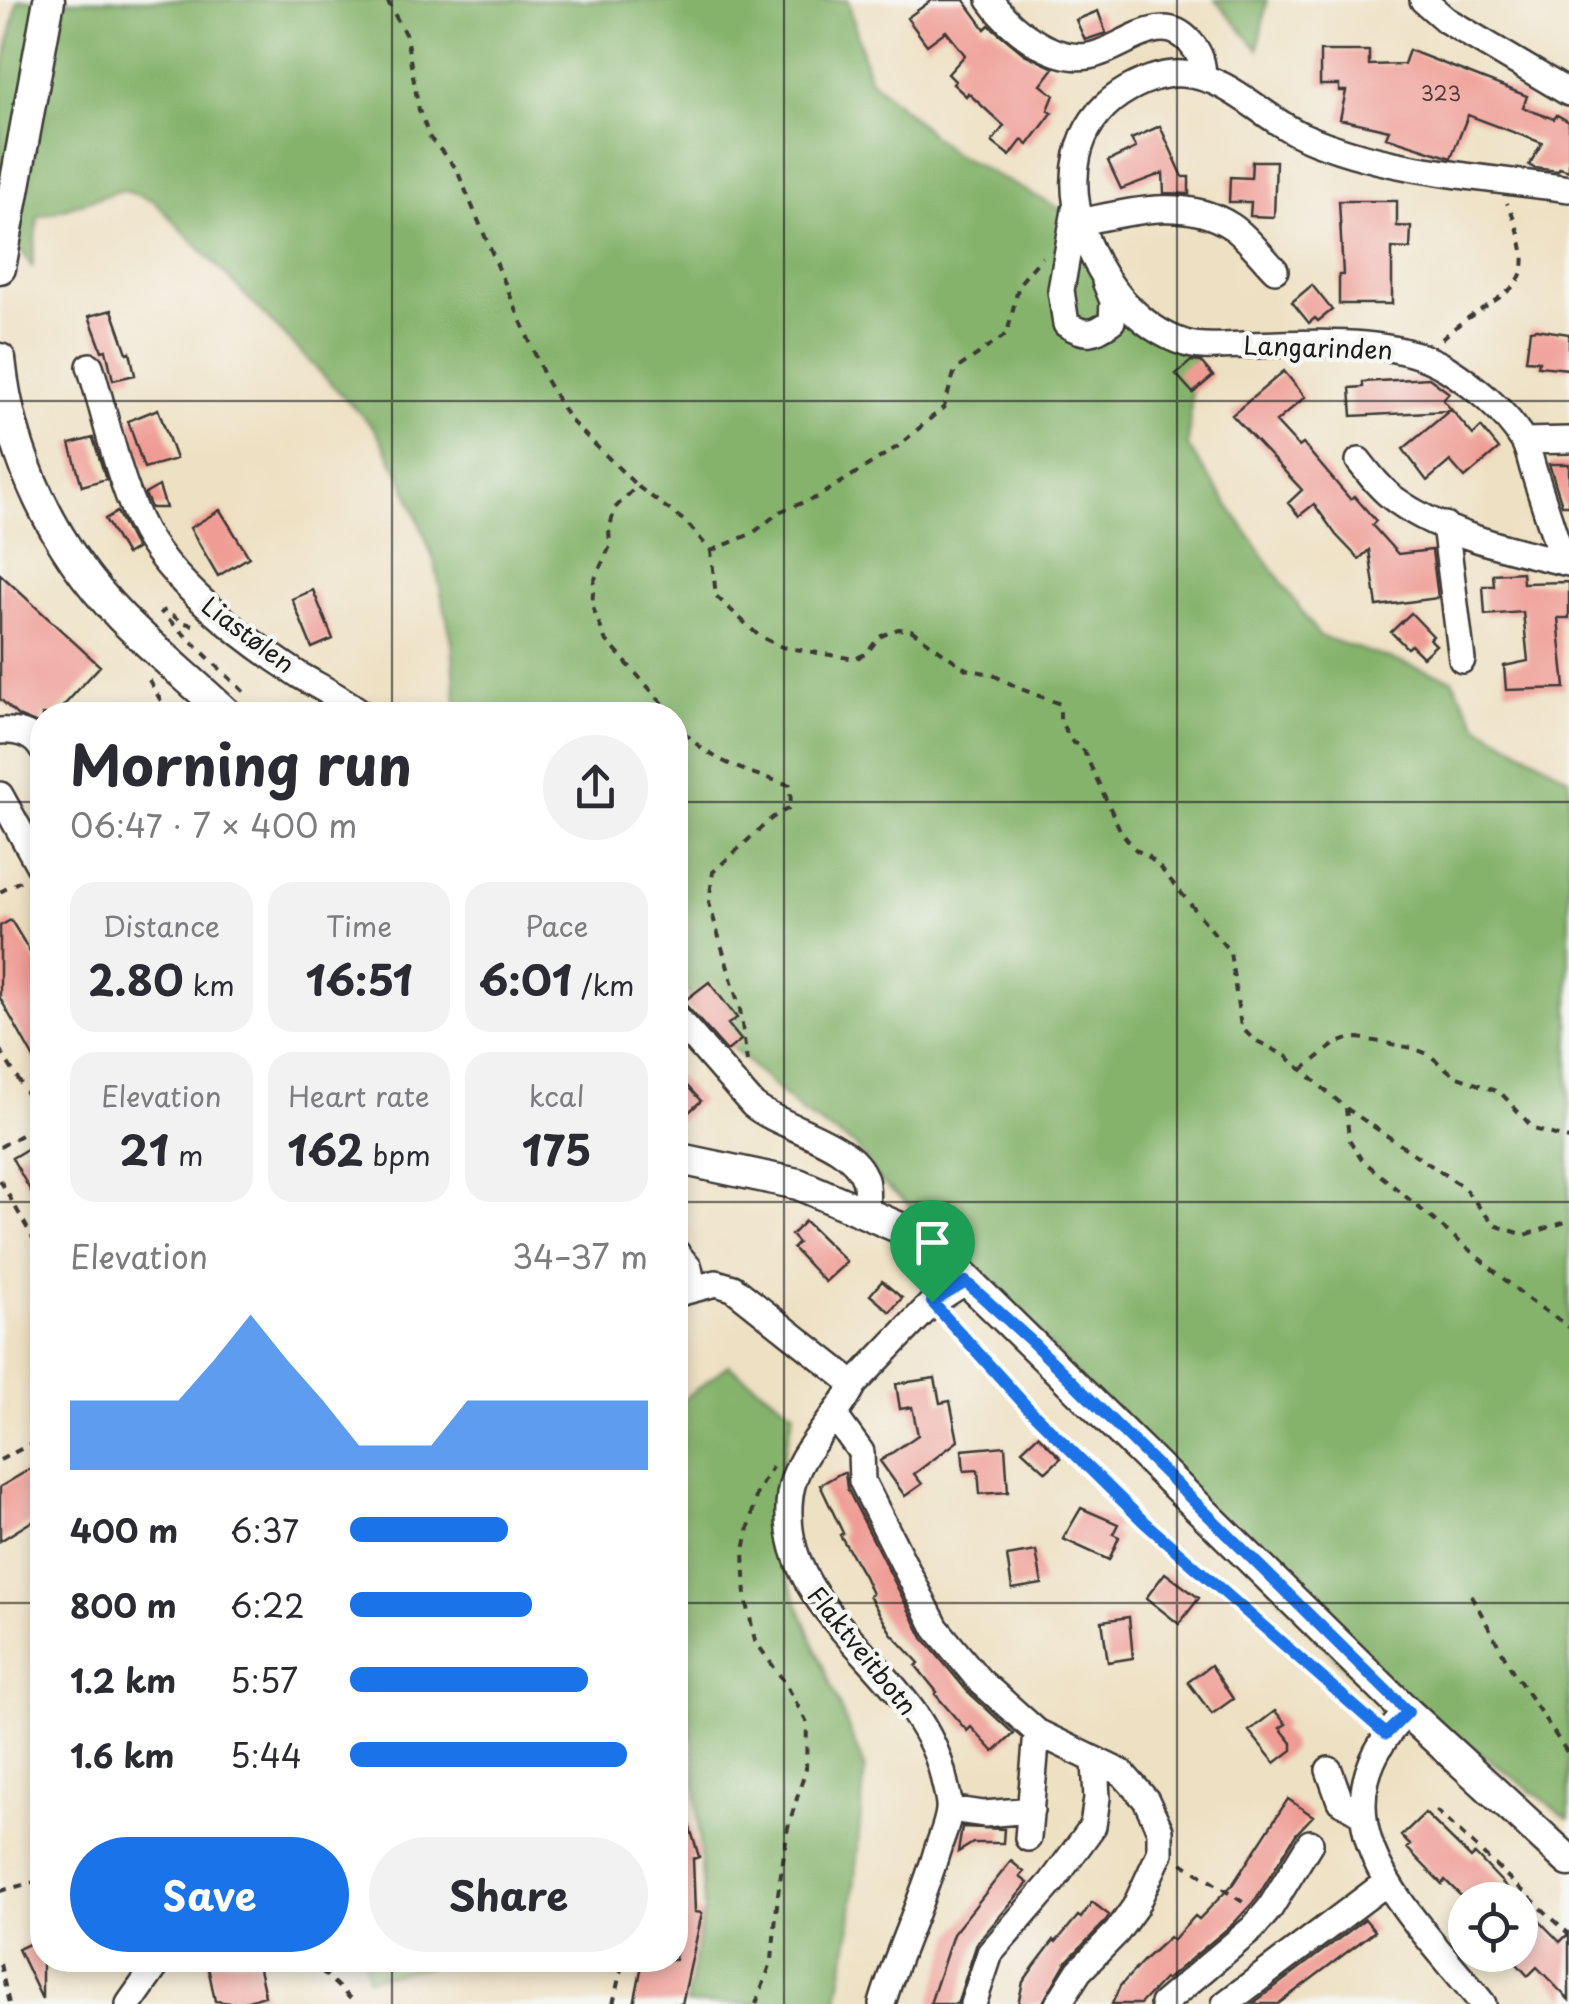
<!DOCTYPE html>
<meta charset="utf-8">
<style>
body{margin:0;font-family:"Playpen Sans",sans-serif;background:#f2f2f3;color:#2b2b33;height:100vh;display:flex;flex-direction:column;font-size:38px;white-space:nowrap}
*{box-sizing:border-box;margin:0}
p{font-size:32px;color:#7c7c81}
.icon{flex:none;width:55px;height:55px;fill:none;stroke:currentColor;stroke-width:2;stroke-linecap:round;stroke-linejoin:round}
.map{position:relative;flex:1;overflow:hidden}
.side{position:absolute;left:30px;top:702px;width:658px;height:1270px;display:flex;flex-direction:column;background:#fff;border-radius:40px;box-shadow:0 5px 15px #0003}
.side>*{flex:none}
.buttons{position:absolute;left:1448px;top:1882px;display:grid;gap:20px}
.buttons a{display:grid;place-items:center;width:90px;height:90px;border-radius:50%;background:#fff;box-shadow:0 5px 15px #0003;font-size:50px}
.pin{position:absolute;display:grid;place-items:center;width:85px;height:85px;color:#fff;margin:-102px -42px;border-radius:50% 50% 50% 0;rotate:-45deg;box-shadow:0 0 10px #0007}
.pin .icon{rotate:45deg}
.round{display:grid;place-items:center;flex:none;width:105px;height:105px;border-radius:52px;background:#f2f2f3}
.overview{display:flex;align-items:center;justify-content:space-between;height:170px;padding:0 40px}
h1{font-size:55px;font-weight:700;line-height:75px}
.figures{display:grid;grid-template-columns:repeat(3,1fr);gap:15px;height:170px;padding:10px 40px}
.figures div{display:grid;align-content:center;border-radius:25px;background:#f2f2f3;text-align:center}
.figures b{font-size:42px;font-weight:700}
.figures small{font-size:28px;font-weight:400}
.figures p{font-size:28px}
.chart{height:280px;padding:20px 40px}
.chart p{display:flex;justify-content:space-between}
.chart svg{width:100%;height:180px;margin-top:10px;fill:#1a73e8;opacity:.7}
.action{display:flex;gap:20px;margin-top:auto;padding:20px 40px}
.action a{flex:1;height:115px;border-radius:60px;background:#1a73e8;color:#fff;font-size:40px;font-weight:700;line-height:115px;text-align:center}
.action a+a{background:#f2f2f3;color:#2b2b33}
ul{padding:0 40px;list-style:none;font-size:32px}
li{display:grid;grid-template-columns:160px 120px 1fr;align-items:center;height:75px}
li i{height:25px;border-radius:12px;background:#1a73e8}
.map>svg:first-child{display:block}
</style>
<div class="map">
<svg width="1569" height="2004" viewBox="0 0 1569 2004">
<rect width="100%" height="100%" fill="#f6f6f2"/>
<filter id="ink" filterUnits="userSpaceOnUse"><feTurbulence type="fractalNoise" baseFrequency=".01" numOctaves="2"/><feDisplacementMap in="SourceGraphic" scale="20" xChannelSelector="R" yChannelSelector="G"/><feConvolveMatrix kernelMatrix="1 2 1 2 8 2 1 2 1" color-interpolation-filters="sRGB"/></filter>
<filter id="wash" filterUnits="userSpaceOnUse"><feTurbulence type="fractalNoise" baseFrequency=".0048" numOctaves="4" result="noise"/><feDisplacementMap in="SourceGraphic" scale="40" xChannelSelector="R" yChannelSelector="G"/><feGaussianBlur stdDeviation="2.25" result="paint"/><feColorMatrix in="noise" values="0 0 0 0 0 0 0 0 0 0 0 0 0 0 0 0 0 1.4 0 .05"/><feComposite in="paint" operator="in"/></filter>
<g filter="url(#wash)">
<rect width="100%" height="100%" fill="#eee0c2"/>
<path fill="#a7d17d" stroke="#62764c" stroke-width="2.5" d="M365 1960H459L368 1978Z"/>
<path fill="#85b36c" stroke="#506844" stroke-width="2.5" d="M18 0H848L869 78 951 152 1074 216 1131 316 1194 353 1188 447 1319 636 1452 679 1478 725 1569 778V1819L1493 1762 1348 1671 956 1244 875 1177 857 1147 803 1113 724 1040 675 976V715H457L452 641 434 560 402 478 374 428 153 200 122 190 38 217 32 267 0 217V83Z
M1215 0H1267L1258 49Z
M728 1365 794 1412 781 1467 777 1553 865 1769 850 1933 837 2004H686L704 1910 694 1759 675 1603V1406Z"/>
<g id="blocks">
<path fill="#ef9c94" d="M932 0H964L985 29 989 25 1024 54 1054 68 1041 85 1054 95 1048 110 1052 113 1028 145 1022 140 1010 156 992 142 1004 126 968 93 966 96 953 84 955 81 948 74 965 55 946 31 927 45 907 18Z
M1098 11 1106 33 1085 40 1076 20Z
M1409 50 1527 96 1523 108 1554 119 1557 115 1569 122V171L1560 168 1558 171 1534 168 1529 165 1542 143 1468 115 1451 158 1386 137 1389 130 1340 119 1346 91H1339V85H1320V51H1369V65L1404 64Z
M1160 126 1183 177H1189V194L1164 193 1163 173 1121 189 1108 161 1136 148 1131 139Z
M1252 161H1276L1274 217 1250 216 1251 202H1229L1230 177 1251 178Z
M1339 201H1397V226L1411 227 1410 249 1392 248V304H1339V275H1343Z
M1312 285 1332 310 1318 321 1315 318 1309 323 1292 302Z
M112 310 127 353 130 352 135 375 113 380 106 350 102 351 89 316Z
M1536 329 1569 334V369L1538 366 1539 361 1526 360 1530 330Z
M1191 361 1201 362 1213 376 1193 393 1176 374Z
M1284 371 1305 397 1276 422 1299 447 1303 444 1350 499 1354 496 1376 521 1372 525 1398 554 1432 550 1438 598 1377 606 1369 550 1359 559 1336 535 1314 504 1299 516 1288 503 1302 490 1232 415Z
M1429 378 1449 393 1443 400 1473 435 1481 427 1499 449 1465 478 1450 461 1427 481 1403 449 1449 411 1352 416 1350 388 1363 387V382Z
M158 409 176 459 144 468 128 421Z
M93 438 106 479 82 486 70 444Z
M1549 464H1569V505H1562Z
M159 486 166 508H151L145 494Z
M220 510 249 557 218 576 190 528Z
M117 512 136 549 126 555 105 519Z
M1522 572 1523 583 1569 582V618H1558L1565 688 1506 690 1504 666 1528 661 1523 612 1485 615 1483 586H1494L1493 574Z
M0 574 100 666 55 715H42V726L18 716 0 699Z
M313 590 333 639 312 648 292 599Z
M1411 613 1433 636 1430 639 1436 645 1423 657 1411 645 1407 648 1391 632Z
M11 920 42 972V1073L0 998V926Z
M709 982 737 1018 728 1024 741 1040 727 1051 683 1002Z
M675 1073 701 1101 675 1125Z
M42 1140V1211L12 1158Z
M805 1221 847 1262 825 1282 793 1248 798 1243 791 1235Z
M882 1281 902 1298 890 1312 870 1295Z
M935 1378 940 1403 950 1401 958 1441 914 1474 922 1484 905 1496 880 1461 918 1435 912 1407 900 1409 896 1384Z
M1038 1435 1061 1458 1046 1472 1022 1450Z
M1005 1446 1008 1492 980 1494 978 1470 964 1471 962 1450Z
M42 1462V1515L0 1541V1487Z
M841 1473H845L847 1488 923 1638 967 1691 1014 1734 994 1752 971 1727 967 1731 935 1694 937 1692 916 1666 919 1663 891 1633 869 1596 872 1594 864 1576 840 1535 843 1533 820 1485Z
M1081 1508 1118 1524 1113 1534 1119 1537 1109 1560 1063 1539Z
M1036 1551 1042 1584 1012 1589 1007 1556Z
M1165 1573 1199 1598 1179 1624 1146 1598Z
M1129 1617 1133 1658 1108 1662 1102 1621Z
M1211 1665 1233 1699 1212 1714 1188 1682Z
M1275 1711 1286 1724 1280 1728 1292 1743V1750L1275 1763 1249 1731Z
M679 1792 699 1857 693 1859 695 1912 702 1913 682 2004H634L643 1960H675V1793Z
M1288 1799 1313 1816 1296 1834 1257 1898 1233 1924 1166 1980 1164 1979 1140 2004H1112L1120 1986 1144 1960 1169 1937 1173 1940 1195 1916 1199 1919 1233 1884Z
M1425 1813 1471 1858 1475 1854 1519 1900H1465L1445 1880 1442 1884 1407 1848 1410 1845 1401 1836Z
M962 1827 1004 1829 1003 1843H973L958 1852Z
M1011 1861 1024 1872 1020 1877 1028 1883 977 1943 957 2004H930L953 1934Z
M1520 1901 1560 1942 1569 1933V2000L1537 1967 1528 1976 1509 1955H1520Z
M1092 1902 1109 1915 1105 1922 1066 1962 1042 2004H1018L1023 1982 1035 1965 1054 1940 1056 1942 1078 1916 1081 1918Z
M1365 1919 1375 1931 1278 2004H1252Z
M42 1938V1999L18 1949Z
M216 1960H257L265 1996 238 2004 215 2001 207 1962Z"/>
</g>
</g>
<g filter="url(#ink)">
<use href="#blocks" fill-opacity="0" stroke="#3c3935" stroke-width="2.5"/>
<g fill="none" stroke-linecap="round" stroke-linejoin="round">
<defs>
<path id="minor" d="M990 0C1010 29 1052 62 1089 56 1121 51 1161 8 1190 42 1200 53 1203 63 1203 78
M1423 0 1446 20 1569 93
M1075 210 1061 290 1066 324C1085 336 1094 335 1112 321L1113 301 1105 281
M1080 222C1130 212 1185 196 1231 226 1248 237 1261 256 1275 270
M90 366C106 417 116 472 139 521 166 580 245 640 299 675 321 688 344 699 364 715
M1524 441 1569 440
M1359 461C1370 475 1382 491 1397 501 1443 534 1514 551 1569 563
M1445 525 1462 660
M1563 561C1554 533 1544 504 1535 475 1531 464 1529 449 1523 440 1506 412 1473 385 1446 368 1392 335 1307 344 1245 345 1227 345 1202 349 1185 343 1094 314 1026 157 1120 94 1137 83 1162 72 1183 74 1228 76 1264 119 1303 136 1385 172 1482 177 1569 189
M0 731C17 730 33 734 42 749
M0 795 42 871
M675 1016 753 1105C782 1129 853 1141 865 1180 868 1190 866 1202 866 1212
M675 1251 689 1268 693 1288
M675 1294 716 1283 733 1288 854 1384
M834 1415 861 1452 862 1481 936 1628 979 1680 1037 1732 1122 1773 1146 1800 1160 1830V1853L1135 1907 1117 1932 1079 1971 1058 2004
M1407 1712C1300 1821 1413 1915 1483 2004
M1329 1770 1340 1801 1361 1813
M949 1809 984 1814 1031 1810
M1028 1838 1037 1732
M129 2004 160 1960
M882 2004C897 1953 921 1905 936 1854 940 1840 948 1824 949 1810 950 1801 946 1789 944 1780 923 1669 774 1617 790 1495 796 1451 836 1422 854 1384L932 1303 966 1281
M973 2004 990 1953 1052 1882 1093 1826 1097 1798 1095 1762
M1163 2004 1253 1928 1270 1908 1310 1843
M1225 2004 1387 1882"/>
<path id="major" d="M0 268 49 0
M0 359C10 456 53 547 121 617 155 651 193 682 228 715
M675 1158 798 1184 914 1234 938 1252 1407 1712 1569 1861"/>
</defs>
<use href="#minor" stroke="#3c3935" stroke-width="30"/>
<use href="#major" stroke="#3c3935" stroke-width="35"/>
<path stroke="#3c3935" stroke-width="4" stroke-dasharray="8 8" stroke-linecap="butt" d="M387 0 406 36 419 110 430 138 456 168 546 380 570 420 637 486
M1442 339C1500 284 1551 300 1507 203
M711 551 753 533 781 511 818 497 897 447 944 407 955 370 1007 334 1019 284 1042 257
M193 625 181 622 166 610 161 612 245 693
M149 680 169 715
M673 715 605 639 592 605 594 581 610 546 609 530 615 508 637 486 686 522 711 551 716 596 759 636 782 647 855 659 867 653 879 637 898 629 911 630 966 669 991 674 1021 689 1060 704V721L1073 743 1081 745 1121 832 1136 850 1148 856 1163 871 1230 952 1241 1027 1253 1039 1286 1056 1346 1108 1463 1187 1494 1225 1525 1235 1569 1221
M675 719C699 759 747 772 790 785L791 807 772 818 713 872 709 903 740 1009 747 1062
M0 892 20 881
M0 1050 42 1118
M1302 1070 1335 1044 1348 1039 1359 1038 1412 1048 1428 1054 1455 1076 1501 1093 1534 1129 1569 1139
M1346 1108 1349 1139 1361 1159 1529 1300 1569 1327
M0 1147 42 1123
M0 1180 42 1254
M949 1322C1080 1465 1223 1594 1370 1721
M0 1460 42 1438
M1471 1595 1512 1670 1569 1755
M1436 1810 1569 1934
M1182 1863 1246 1904
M0 1891 42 1880
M310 1960 356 2004
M0 1964 9 2004
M613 2004 623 1960
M756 2004 772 1960 778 1894 788 1827 806 1769 807 1723 786 1684 755 1641 746 1598 744 1550 757 1492 772 1467"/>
<use href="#minor" stroke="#fff" stroke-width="25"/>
<use href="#major" stroke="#fff" stroke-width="30"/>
</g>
</g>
<g fill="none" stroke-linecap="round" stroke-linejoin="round" filter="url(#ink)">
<defs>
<path id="route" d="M966 1282 1030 1340 1408 1712 1386 1734 1145 1523 1026 1406 932 1302Z"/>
</defs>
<use href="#route" stroke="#fff" stroke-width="20"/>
<use href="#route" stroke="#1a73e8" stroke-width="12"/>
</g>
<path fill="none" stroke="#1c1c1c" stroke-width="2.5" stroke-opacity="0.55" d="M392 0V715M784 0V2004M1177 0V2004M0 401H1569M0 802H42M675 802H1569M0 1202H42M675 1202H1569M0 1603H42M675 1603H1569M392 1960V2004"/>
<g text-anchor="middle" stroke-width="9" stroke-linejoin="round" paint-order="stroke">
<g font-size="20" fill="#513c3a">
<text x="1441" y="101">323</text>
</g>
<g font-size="25" fill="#1c1c1c" stroke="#f6f6f2">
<text transform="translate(1318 348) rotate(2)" y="9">Langarinden</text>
<text transform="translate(248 635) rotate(37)" y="9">Liastølen</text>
<text transform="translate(862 1651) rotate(51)" y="9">Flaktveitbotn</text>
</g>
</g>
</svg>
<div class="buttons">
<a><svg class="icon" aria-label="locate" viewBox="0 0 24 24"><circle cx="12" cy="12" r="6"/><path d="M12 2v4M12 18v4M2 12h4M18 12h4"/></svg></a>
</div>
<div class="pin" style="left:932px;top:1302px;background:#1e9e55"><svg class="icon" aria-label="arrive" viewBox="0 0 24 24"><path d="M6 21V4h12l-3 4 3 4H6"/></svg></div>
<section class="side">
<div class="overview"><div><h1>Morning run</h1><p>06:47 · 7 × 400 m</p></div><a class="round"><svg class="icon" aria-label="share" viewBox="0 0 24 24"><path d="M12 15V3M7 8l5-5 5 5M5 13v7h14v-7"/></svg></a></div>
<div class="figures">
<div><p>Distance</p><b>2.80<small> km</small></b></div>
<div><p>Time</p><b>16:51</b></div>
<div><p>Pace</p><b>6:01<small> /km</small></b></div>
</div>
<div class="figures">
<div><p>Elevation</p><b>21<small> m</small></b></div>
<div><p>Heart rate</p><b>162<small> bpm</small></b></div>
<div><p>kcal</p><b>175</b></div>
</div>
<div class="chart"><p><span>Elevation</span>34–37 m</p>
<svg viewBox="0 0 160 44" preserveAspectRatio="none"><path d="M0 44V27L10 27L20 27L30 27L40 17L50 6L60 17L70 27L80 38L90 38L100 38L110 27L120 27L130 27L140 27L150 27L160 27V44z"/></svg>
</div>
<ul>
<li><b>400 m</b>6:37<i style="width:53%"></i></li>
<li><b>800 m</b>6:22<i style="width:61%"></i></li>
<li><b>1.2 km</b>5:57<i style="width:80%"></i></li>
<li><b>1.6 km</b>5:44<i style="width:93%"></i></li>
</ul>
<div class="action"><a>Save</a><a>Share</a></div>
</section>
</div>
